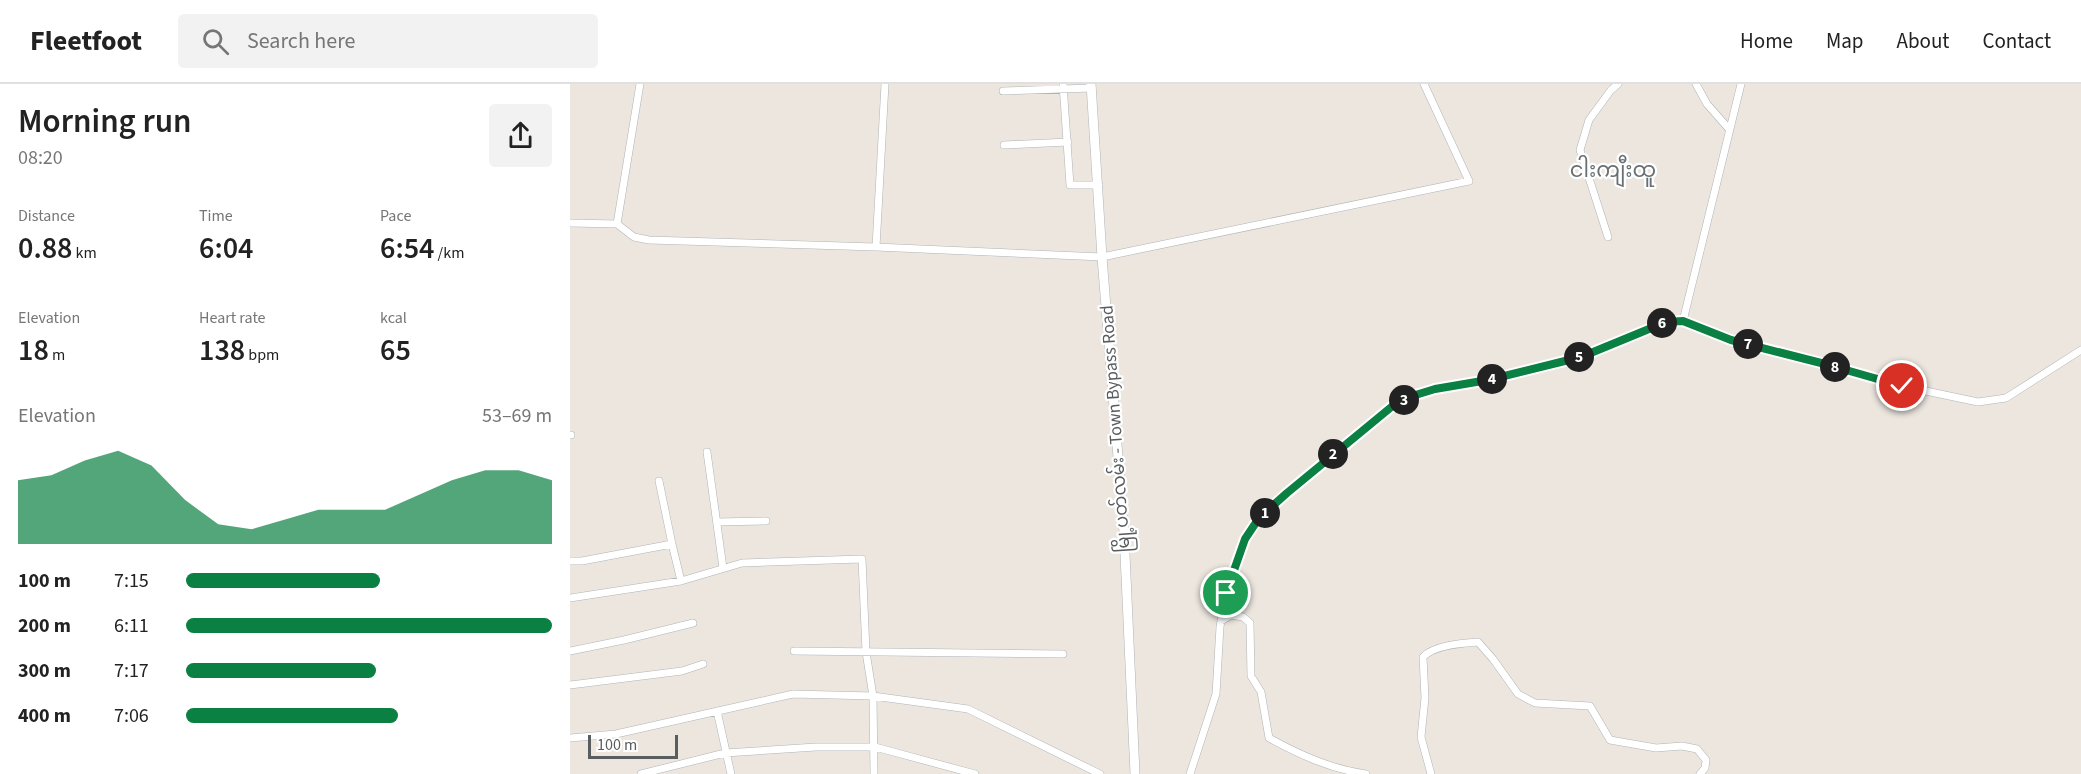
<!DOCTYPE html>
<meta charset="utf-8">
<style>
body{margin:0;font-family:"Source Sans 3","Noto Sans Myanmar",sans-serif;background:#f2f2f2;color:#222;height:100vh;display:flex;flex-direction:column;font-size:22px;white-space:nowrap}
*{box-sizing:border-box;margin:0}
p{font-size:20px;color:#767676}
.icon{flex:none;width:33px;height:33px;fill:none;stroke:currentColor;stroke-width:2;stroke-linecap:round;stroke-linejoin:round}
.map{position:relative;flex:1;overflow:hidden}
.side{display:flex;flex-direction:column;background:#fff;width:570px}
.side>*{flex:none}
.scale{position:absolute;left:18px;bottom:15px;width:90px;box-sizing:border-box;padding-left:6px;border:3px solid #585d60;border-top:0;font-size:16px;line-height:21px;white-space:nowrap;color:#585d60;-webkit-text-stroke:4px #fff;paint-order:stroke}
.pin{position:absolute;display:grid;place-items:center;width:51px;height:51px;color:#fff;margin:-26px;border:3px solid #fff;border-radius:50%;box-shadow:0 2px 6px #0007}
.km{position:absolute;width:30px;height:30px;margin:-15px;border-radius:50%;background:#222;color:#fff;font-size:16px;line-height:30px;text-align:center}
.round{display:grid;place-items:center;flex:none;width:63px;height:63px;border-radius:6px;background:#f2f2f2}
.head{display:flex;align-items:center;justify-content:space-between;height:102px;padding:0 18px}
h1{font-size:33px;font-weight:600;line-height:45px}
.metrics{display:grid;grid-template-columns:repeat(3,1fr);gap:9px;height:102px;padding:6px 18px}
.metrics div{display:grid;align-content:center}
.metrics b{font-size:30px;font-weight:600}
.metrics small{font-size:16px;font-weight:400}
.metrics p{font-size:16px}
.chart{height:168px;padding:12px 18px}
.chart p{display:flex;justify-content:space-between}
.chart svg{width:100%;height:108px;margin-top:6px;fill:#0b8043;opacity:.7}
ul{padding:0 18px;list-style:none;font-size:20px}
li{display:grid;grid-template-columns:96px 72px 1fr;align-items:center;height:45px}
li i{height:15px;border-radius:8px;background:#0b8043}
header{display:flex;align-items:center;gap:36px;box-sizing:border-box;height:84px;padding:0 30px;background:#fff;border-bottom:2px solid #e0e0e0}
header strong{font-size:28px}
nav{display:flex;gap:33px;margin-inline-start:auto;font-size:21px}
.search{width:420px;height:54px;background:#f2f2f2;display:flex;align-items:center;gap:15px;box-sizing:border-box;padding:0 21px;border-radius:6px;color:#767676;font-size:22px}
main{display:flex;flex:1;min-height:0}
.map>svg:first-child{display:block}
</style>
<header>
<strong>Fleetfoot</strong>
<div class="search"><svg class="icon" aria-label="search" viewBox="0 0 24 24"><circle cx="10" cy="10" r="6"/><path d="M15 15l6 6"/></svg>Search here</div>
<nav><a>Home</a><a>Map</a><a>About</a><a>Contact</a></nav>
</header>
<main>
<section class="side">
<div class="head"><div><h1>Morning run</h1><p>08:20</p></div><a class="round"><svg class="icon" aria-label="share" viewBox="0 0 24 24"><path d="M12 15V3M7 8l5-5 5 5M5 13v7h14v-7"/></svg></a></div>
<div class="metrics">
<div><p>Distance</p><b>0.88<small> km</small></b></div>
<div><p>Time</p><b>6:04</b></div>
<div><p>Pace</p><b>6:54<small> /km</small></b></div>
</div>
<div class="metrics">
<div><p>Elevation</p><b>18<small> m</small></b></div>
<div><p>Heart rate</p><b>138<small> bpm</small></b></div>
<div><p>kcal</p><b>65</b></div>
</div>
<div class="chart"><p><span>Elevation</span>53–69 m</p>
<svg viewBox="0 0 160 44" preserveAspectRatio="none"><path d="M0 44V18L10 16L20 10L30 6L40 12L50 26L60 36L70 38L80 34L90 30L100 30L110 30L120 24L130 18L140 14L150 14L160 18V44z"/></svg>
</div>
<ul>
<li><b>100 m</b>7:15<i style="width:53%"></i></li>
<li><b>200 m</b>6:11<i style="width:100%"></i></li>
<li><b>300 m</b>7:17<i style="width:52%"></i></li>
<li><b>400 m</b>7:06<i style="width:58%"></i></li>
</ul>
</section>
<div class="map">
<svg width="1511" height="690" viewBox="0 0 1511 690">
<rect width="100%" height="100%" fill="#ece6df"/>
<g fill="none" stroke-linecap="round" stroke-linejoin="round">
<defs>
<path id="street" d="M493 0 500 101H529
M1126 0 1137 20 1159 45
M433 7 522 4
M434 61 498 58
M0 139 47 140 64 153 79 156 306 163 532 173 899 97 854 0
M47 140 70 0
M1038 153 1010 66 1019 36 1041 6 1048 0
M306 163 315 0
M1113 237 1171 0
M0 351H1
M137 368 153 484
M89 397 102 460
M147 438 196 437
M0 477H12L102 460 111 497
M0 514 111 497 172 479 292 475 296 568 303 612 304 690
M651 537 661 531 673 533 680 539 681 592 691 608 699 654C730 671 761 685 796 690
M0 567 54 556 123 539
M224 567 493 570
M0 601 112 587 133 580
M147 627 161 690
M0 654 46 650 223 610 303 612 398 625 530 690
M71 690 155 669 246 663H305L405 690
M620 690 646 610 650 543 656 509 675 455 689 434 717 409 825 320 839 313 865 305 918 296 1011 273 1097 238 1113 237 1161 256 1255 280 1332 302 1408 318 1436 314 1511 266
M861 690 851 653 855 614 853 573C864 561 893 559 908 558L923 575 948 610 965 619 1020 622 1040 656 1086 664 1112 662 1127 665 1136 676 1135 684 1130 690"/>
<path id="secondary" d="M521 0 532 173 554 448 565 690"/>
</defs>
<use href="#street" stroke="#b0b4b7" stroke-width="8"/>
<use href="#secondary" stroke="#afb4b8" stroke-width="10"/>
<use href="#street" stroke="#fff" stroke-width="7"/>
<use href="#secondary" stroke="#fff" stroke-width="9"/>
</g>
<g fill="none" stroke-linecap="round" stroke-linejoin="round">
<defs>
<path id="route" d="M656 509 675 455 689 434 717 409 825 320 839 313 865 305 918 296 1011 273 1096 238 1113 237 1161 256 1255 280 1332 302"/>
</defs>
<use href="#route" stroke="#fff" stroke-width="12"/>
<use href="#route" stroke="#0b8043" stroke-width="8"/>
</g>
<g text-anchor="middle" stroke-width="4.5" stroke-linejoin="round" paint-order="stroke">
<g font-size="18" fill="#585d60" stroke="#fff">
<text transform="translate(545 345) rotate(-94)" y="6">မြို့ပတ်လမ်း - Town Bypass Road</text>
</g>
<g font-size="21" fill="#697073" stroke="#fff">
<text x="1043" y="93">ငါးကျီးထူ</text>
</g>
</g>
</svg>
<div class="scale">100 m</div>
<div class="pin" style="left:656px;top:509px;background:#1e9e55"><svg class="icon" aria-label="arrive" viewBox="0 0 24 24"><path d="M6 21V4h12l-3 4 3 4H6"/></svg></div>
<div class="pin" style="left:1332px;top:302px;background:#d93025"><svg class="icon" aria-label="check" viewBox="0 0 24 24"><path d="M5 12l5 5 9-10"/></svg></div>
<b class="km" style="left:695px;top:429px">1</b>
<b class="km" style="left:763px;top:370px">2</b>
<b class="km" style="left:834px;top:316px">3</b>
<b class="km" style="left:922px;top:295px">4</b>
<b class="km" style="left:1009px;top:273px">5</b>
<b class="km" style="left:1092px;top:239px">6</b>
<b class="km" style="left:1178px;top:260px">7</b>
<b class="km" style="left:1265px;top:283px">8</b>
</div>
</main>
